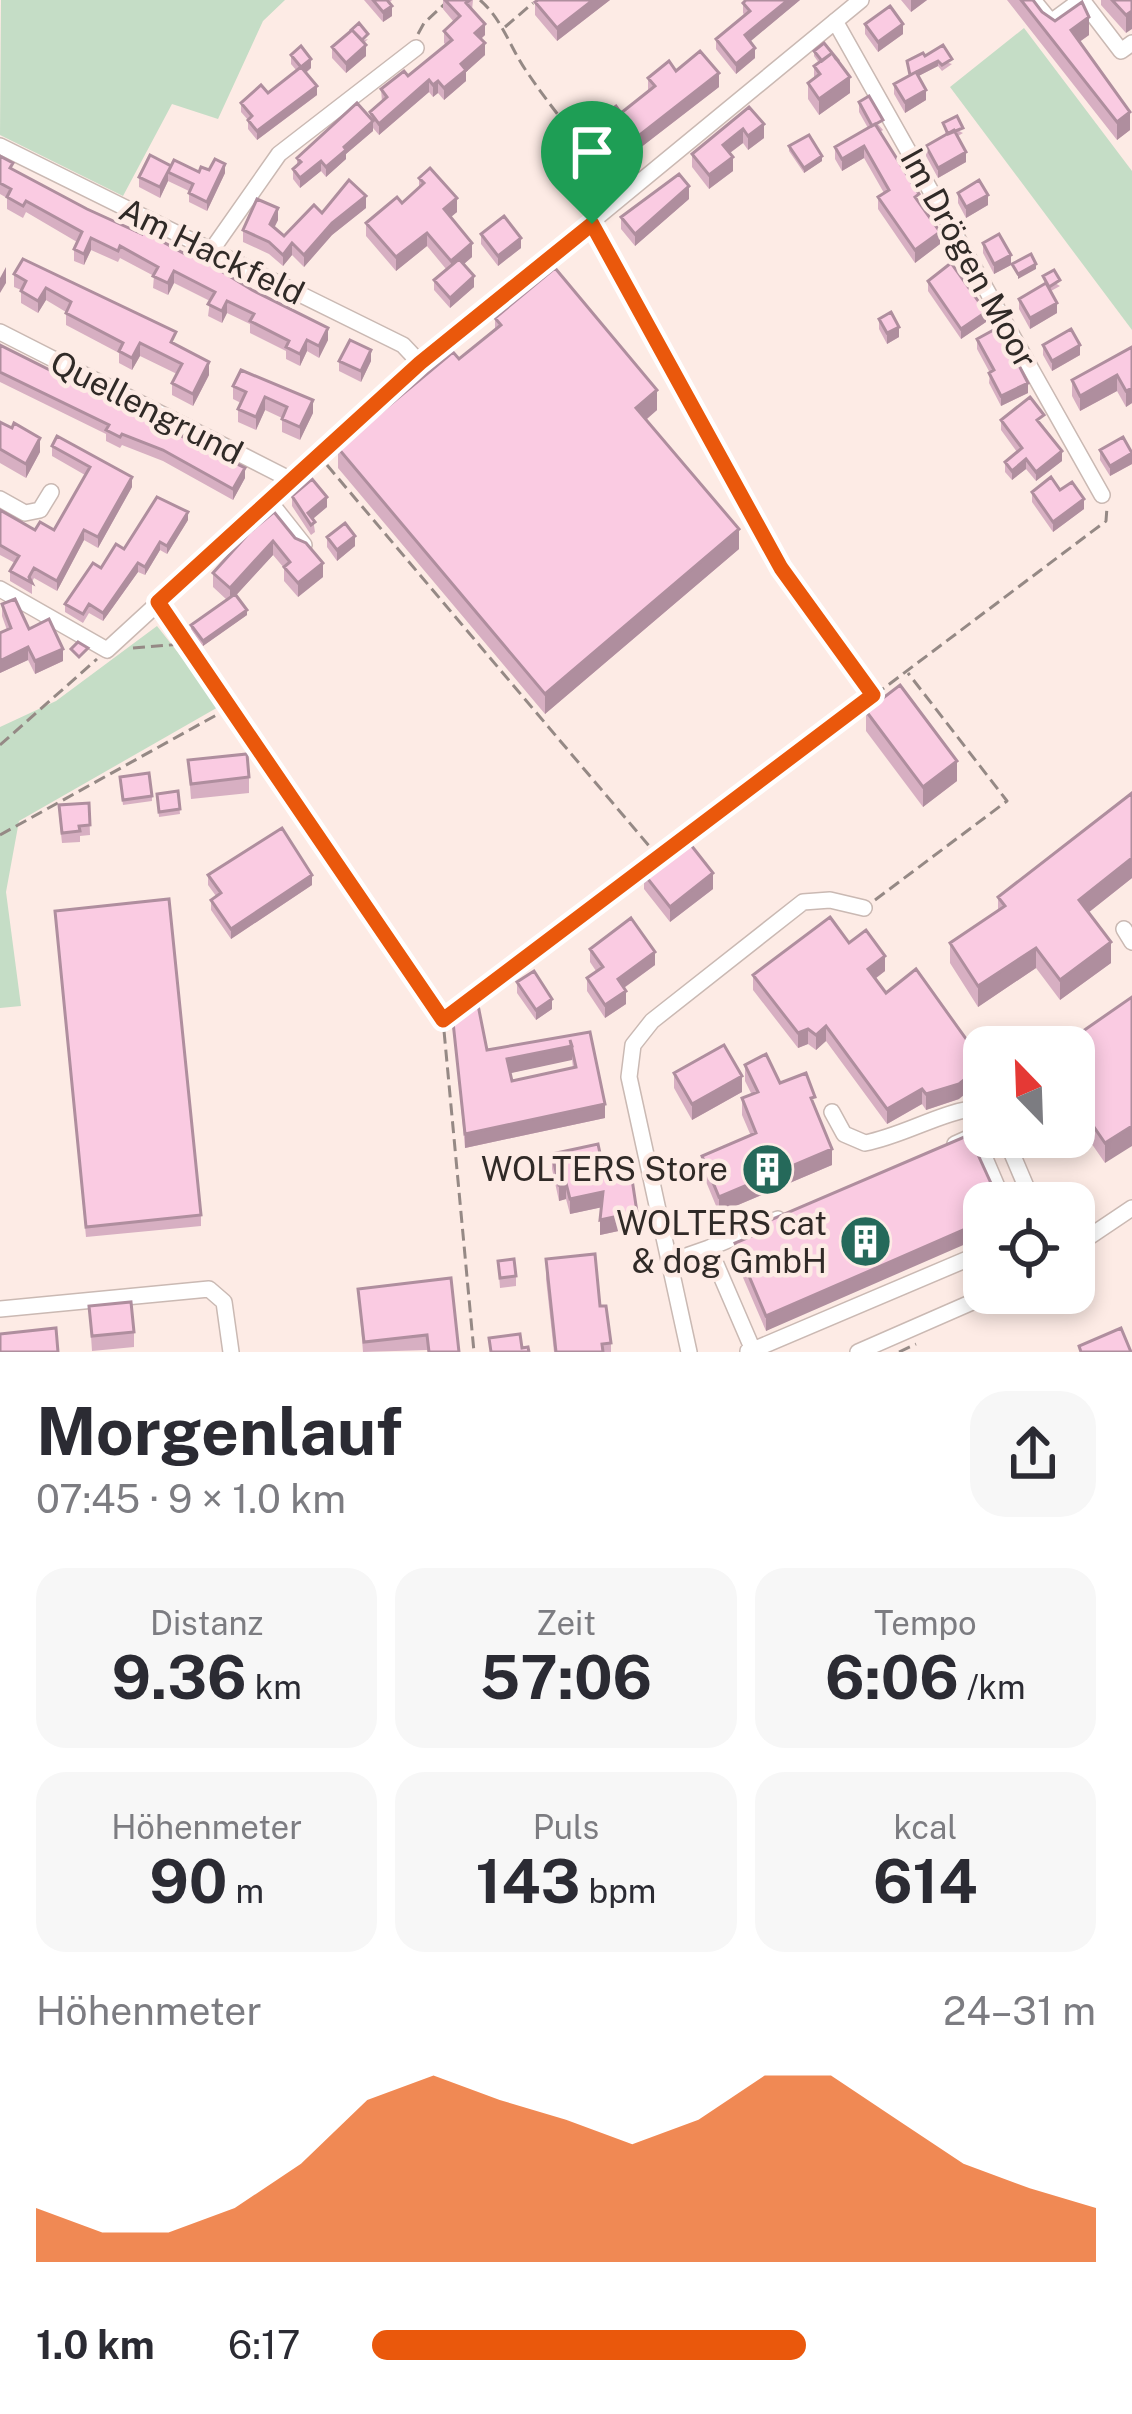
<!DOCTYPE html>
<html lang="de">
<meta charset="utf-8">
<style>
body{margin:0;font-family:"Public Sans",sans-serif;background:#f7f7f7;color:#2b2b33;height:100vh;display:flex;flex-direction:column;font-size:45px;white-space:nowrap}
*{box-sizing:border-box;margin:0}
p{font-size:39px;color:#7c7c81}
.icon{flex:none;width:66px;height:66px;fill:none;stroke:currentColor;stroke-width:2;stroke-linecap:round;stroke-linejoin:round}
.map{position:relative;height:1352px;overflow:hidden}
.drawer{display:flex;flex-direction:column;background:#fff;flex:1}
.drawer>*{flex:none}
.needle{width:78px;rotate:337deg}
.fabs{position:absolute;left:963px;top:1026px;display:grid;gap:24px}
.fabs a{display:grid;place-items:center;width:132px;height:132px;border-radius:24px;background:#fff;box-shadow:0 6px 18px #0003;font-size:60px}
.pin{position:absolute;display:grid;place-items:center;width:102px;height:102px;color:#fff;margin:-123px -51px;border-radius:50% 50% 50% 0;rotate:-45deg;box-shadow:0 0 12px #0007}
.pin .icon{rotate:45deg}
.round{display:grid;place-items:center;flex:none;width:126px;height:126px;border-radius:36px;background:#f7f7f7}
.summary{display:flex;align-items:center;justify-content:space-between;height:204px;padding:0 36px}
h1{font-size:66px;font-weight:700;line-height:90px}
.stats{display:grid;grid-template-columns:repeat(3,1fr);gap:18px;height:204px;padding:12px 36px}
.stats div{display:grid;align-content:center;border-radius:30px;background:#f7f7f7;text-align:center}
.stats b{font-size:60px;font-weight:700}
.stats small{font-size:33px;font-weight:400}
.stats p{font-size:33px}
.chart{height:336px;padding:24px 36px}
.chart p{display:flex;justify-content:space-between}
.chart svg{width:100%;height:216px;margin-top:12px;fill:#ea580c;opacity:.7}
ul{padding:0 36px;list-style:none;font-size:39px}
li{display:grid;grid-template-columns:192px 144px 1fr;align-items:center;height:90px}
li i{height:30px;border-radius:15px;background:#ea580c}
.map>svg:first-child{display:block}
</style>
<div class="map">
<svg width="1132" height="1352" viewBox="0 0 1132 1352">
<rect width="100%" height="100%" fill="#fdebe5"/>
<path fill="#c5ddc6" d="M1 0H285L263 21 218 119 172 104 123 196 0 135Z
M1024 28 1132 171V330L950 87Z
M157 626 220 706 19 821 6 892 21 1006 0 1008V727L56 701Z"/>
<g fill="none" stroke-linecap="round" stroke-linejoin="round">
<defs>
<path id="minor" d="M1033 0 1051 22 1081 0
M1082 0 1121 51 1132 43
M835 21 1102 495
M0 146 403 345 420 363
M211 251 279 154 416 48
M0 332 293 481
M0 499 25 513 40 510 51 492
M270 502 304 545
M0 589 107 650 420 363 861 0
M1124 929 1132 942
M832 1112 844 1134 865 1143C906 1135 943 1110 984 1107
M1005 1137 1033 1203
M955 1144 975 1135 1004 1203
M1074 1247 1132 1208
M709 1248 778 1219
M669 1262 709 1248 753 1350 748 1351
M0 1309 209 1289 224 1302 231 1352
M753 1350 984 1252
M689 1352 629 1077 633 1045 652 1021 803 902 830 900 864 908
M858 1352 993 1293"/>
</defs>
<use href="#minor" stroke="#cab9b3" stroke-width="18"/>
<path stroke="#958985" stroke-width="3" stroke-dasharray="12 6" stroke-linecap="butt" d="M480 0C503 20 510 48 527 72 554 112 585 149 617 186
M505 27 533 3
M418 34 424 23 449 0
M598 234 781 568 872 694
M327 465 655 853
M166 613 443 1020 474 1352
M133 648 183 644
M0 745 97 659
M0 835 229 708
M875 900 1007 801 908 673
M443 1020 1106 521 1107 507
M1006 1301 1020 1293
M899 1352 916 1344"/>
<use href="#minor" stroke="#fff" stroke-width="15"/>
</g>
<path fill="#d7afc2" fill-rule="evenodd" d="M364 0H392L389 3 392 16 383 22Z
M443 0H473L472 10 485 35 481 39 485 55 466 72V81L444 100 438 93 433 97 429 92 379 135 373 128V131L346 154V159L326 177 321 171 300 188 293 179V169L297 166V158L370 117V112L382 102 381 89 408 76 446 45 444 43V31L454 22 443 9Z
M610 0 557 41 535 15V2Z
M800 0 750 41 755 58 736 74 716 49V39L745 16 743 13V3Z
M901 0H927L911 12Z
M1007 0H1033L1042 12 1055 21 1089 35 1079 42 1130 130 1117 140Z
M1101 0H1132L1126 33 1101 5Z
M865 24 903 34 878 52 865 34Z
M368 39 364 43 366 56 346 73 332 58V47Z
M814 51 850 93 819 115 808 99V83L814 78V66L819 63 814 56Z
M291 55 311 68 306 73 317 95 257 140 248 129V120L241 112V103L268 93 296 70 291 64Z
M925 56 952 64 942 71 938 66 918 76 926 100 905 113 894 94V84L909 75 907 61Z
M676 71 719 87 618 165 606 148 600 152 590 138V125L621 113 648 91V78Z
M859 102 883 130 880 132 940 244 915 263 878 209V197L884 193 864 158 842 171 835 159V147L868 128 859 112Z
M749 107 764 138 748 150 743 143 730 153 733 171 709 189 692 167V154Z
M943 123 963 133 958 136 966 162 938 178 926 156V146L946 135Z
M789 146 822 161 804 173 789 151Z
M0 156 13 170 328 340 319 358 307 351 300 366 286 359V351L250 333V324L227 313 222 323 208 316 210 301 174 283 168 295 153 288 154 276 120 258 118 262 91 250 84 265 74 261V249L77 242 26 212 23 218 7 209V198L0 194Z
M171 166 199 172 209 170 225 173 207 211 189 202V191L168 181 160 198 139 187V177Z
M419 178 457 212 450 217 472 257 464 264 474 287 450 308 434 290V280L446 269 427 246 396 271 366 236V223L402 203 419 187Z
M958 193 988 205 966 218 958 203Z
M689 199 635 246 621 229V217Z
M366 208 332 235 304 267 292 255 283 266 269 254 243 242V230L278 220 274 228 284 236 322 213Z
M481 234 521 248 498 266 481 244Z
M983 243 1011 265 994 274 983 253Z
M14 274 176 345 209 375 193 406 172 395V383L177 374 140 356 132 370 119 363V353L66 325V312L46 300 38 313 21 303V290L14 287Z
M1043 276 1060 286 1051 291 1057 313 1030 329 1019 309V299L1045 284Z
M928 281 986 322 961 339 928 291Z
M495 318 657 410 646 420 739 549 545 714 338 468V448L459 359 495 329Z
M879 319 899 337 887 344 879 329Z
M977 339 1028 393 1001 406 989 383 990 373 977 349Z
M0 345 245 478 233 500 163 461 122 445 120 448 106 441V434L0 382Z
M1043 345 1080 355 1052 371 1043 355Z
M1132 347V403L1126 407 1117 391 1080 411 1072 396V380Z
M339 361H371L361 382 339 371Z
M233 386 313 413 300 440 282 432V418L265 410 256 430 238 422V409L241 403 233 399Z
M1001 420 1044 425 1042 426 1062 461 1036 481 1026 469 1012 480 1005 472V462L1017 452 1001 430Z
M0 422 40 452 26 478 0 463Z
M52 446 132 487 98 548 84 540 57 591 34 578 32 582V594L10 581V571L15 563 0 555V510L35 530H54L85 475 52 456Z
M1100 450 1132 464 1110 476 1100 460Z
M1060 490 1084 509 1053 532 1032 502V492Z
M292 496 327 507 313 519 315 532 311 535 292 506Z
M274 512 323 577 298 597 284 581V568L273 555 236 595 247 615 203 646 191 630V625L227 600 213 587V573Z
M188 520 167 554 160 550 145 575 138 572 103 621 89 613 83 623 65 612V604L124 549Z
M327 537 355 546 337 561 327 547Z
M2 604 29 629 63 661 35 674 28 660 0 673V633L7 630 2 616Z
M866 711 957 781 923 807 866 731Z
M188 760 249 777V793L191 799Z
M120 782 152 796V801L123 805Z
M178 791 180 814 159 817 157 794Z
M1132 793V878L1088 913 1111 963 1060 1000 1036 968 978 1007 950 963V943L998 911V897Z
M89 803 90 835 80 836V842L62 843 59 815Z
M644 874 713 889 670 922 644 889Z
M208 875 312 885 231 939 211 910V900L216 896 208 885Z
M55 911 201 1215V1226L86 1237Z
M849 943 885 971 875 979 959 1099 926 1110 922 1104 887 1124 826 1041 816 1050 808 1044 798 1048 753 990V975Z
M590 949 655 965 624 988 626 1004 605 1018 587 991V978L596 971 590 962Z
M517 982 552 1009 536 1020 517 993Z
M1132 997 1105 1163 1078 1124 1074 1047Z
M453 1022 487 1050 590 1032 605 1118 465 1148ZM572 1059 573 1068 512 1081 510 1073Z
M745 1065 780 1083 815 1108 832 1165 719 1213 702 1172V1156L751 1136 742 1115V1098L752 1095 745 1081Z
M674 1073 742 1092 692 1120 674 1088Z
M552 1154 604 1172 637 1227 600 1235 602 1207 570 1214 566 1199 559 1201 552 1169Z
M1000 1203 766 1331 735 1259V1243L761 1232V1224Z
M546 1259 600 1306 611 1343V1352H554L546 1279Z
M498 1261 516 1276V1286L500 1288Z
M358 1289 459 1352H428L427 1350 363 1352Z
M89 1306 134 1332V1347L92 1351Z"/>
<path fill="#af8e9e" d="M593 0H610L557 41V28Z
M788 0H800L745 46V35Z
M911 0H927L911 12Z
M392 6V16L383 22V12Z
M1132 11V29L1126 33V15Z
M1089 17V35L1071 48V30Z
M485 24V35L475 44V33Z
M903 24V34L878 52V42Z
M485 43V55L466 72V81L444 100V88L461 64Z
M366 45V56L346 73V63Z
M755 48V58L736 74V64Z
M311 59V68L301 76V67Z
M938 61V66L911 80V75Z
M719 73V87L618 165V152Z
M850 77V93L819 115V99Z
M429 80V92L379 135V124Z
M438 81V93L433 97V85Z
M317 86V95L257 140V131Z
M926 90V100L905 113V102Z
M1130 112V130L1117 140V122Z
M373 121V131L346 154V159L326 177V167L344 147Z
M764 124V138L748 150V136Z
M743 129V143L723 158V145Z
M606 135V148L600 152V139Z
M864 146V158L842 171V159Z
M966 152V162L938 178V168Z
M822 156V161L804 173V168Z
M733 157V171L709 189V175Z
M321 161V171L300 188V178Z
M225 164V173L207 211V202Z
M168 172V181L160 198V187Z
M689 186V199L635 246V234Z
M988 195V205L966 218V207Z
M366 196V208L332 235 304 267V255L332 223Z
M457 198V212L444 223V209Z
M278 208V220L270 236V224Z
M940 232V244L915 263V250Z
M427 233V246L396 271V257Z
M91 238V250L84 265V254Z
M521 238V248L498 266V256Z
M292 243V255L283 266V255Z
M472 243V257L451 275V261Z
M1011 255V265L994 274V264Z
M1036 264V269L1018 279V274Z
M6 267V283L0 293V278Z
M174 271V283L168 295V283Z
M474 276V287L450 308V298Z
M46 288V300L38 313V301Z
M227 301V313L222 323V311Z
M1057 303V313L1030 329V318Z
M986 312V322L961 339V329Z
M899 327V337L887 344V333Z
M328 328V340L319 358V346Z
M307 340V351L300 366V354Z
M140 343V356L132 370V358Z
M1080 345V355L1052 371V361Z
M371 350V361L361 382V371Z
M209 362V375L193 406V394Z
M1117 375V391L1080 411V396Z
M1028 383V393L1001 406V396Z
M1132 388V403L1126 407V391Z
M657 390V410L636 428V408Z
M265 397V410L256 430V417Z
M313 400V413L300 440V427Z
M40 438V452L26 478V464Z
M1062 451V461L1036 481V472Z
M1132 453V464L1110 476V466Z
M1026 459V469L1012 480V471Z
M245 468V478L233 500V489Z
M132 477V487L98 548V537Z
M327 497V507L309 522 308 513Z
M1084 499V509L1053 532V522Z
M188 512V520L167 554V546Z
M739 529V549L545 714V694Z
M84 530V540L57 591V581Z
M355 536V546L337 561V550Z
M273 541V555L230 602V588Z
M160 542V550L145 575V567Z
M138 563V572L103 621V613Z
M323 563V577L298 597V583Z
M247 610V615L203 646V641Z
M28 647V660L0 673V661Z
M63 649V661L35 674V661Z
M957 761V781L923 807V787Z
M1132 858V878L1079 920V900Z
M713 873V889L670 922V907Z
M312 875V885L231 939V929Z
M1111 942V963L1060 1000V980Z
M1036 948V968L978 1007V986Z
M655 952V965L618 992V979Z
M885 956V971L868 984V969Z
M626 991V1004L605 1018V1005Z
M552 999V1009L536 1020V1010Z
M826 1026V1041L816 1050V1035Z
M808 1029V1044L798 1048V1033Z
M572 1046V1060L507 1074V1059Z
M984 1064V1079L959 1099 926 1110V1094Z
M742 1076V1092L692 1120V1104Z
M922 1089V1104L887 1124V1109Z
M605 1104V1118L465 1148V1134Z
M1078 1104V1124L1074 1126V1106Z
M1132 1126V1146L1105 1163V1143Z
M832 1149V1165L719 1213V1197Z
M566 1183V1199L559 1201V1185Z
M603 1192V1207L570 1214V1199Z
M637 1212V1227L600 1235V1220Z
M984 1221V1236L766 1331V1316Z"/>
<path fill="#facbe2" stroke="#af8e9e" stroke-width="3" fill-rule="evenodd" d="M373 0H387L392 6 383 12Z
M445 0H470L466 3 485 24 475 33 485 43 461 64 466 70 444 88 438 81 433 85 429 80 379 124 370 112 387 97 381 89 404 71 408 76 452 40 444 31 460 16Z
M538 0H593L557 28 535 2Z
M746 0H788L745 35 755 48 736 64 716 39 750 11 743 3Z
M1021 0H1033L1042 12 1055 21 1082 2 1089 17 1071 30 1130 112 1117 122Z
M1112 0H1132V11L1126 15Z
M890 6 903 24 878 42 865 24Z
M359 23 368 34 362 40 352 30 350 31Z
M352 30 366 45 346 63 332 47Z
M824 43 837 59H836L832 53 822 61 814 51Z
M943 45 952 59 942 65 938 61 910 75 907 61 923 53 925 56Z
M301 46 311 59 301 67 317 86 257 131 248 120 252 116 241 103 261 85 268 93 301 67 291 55Z
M700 51 719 73 618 152 606 135 600 139 590 125 616 106 621 113 655 86 648 78 669 61 676 71Z
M832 53 850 77 819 99 808 83 820 74 814 66Z
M916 72 926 90 905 102 894 84Z
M869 96 883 120 872 126 859 102Z
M357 103 373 121 344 147 346 150 326 167 321 161 300 178 293 169 301 162 297 158Z
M749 107 764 124 748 136 743 129 723 145 733 157 709 175 692 154Z
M957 116 963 128 948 134 943 123Z
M875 124 919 194 915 197 940 232 915 250 878 197 889 190 864 146 842 159 835 147Z
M954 130 966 152 938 168 926 146Z
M809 135 822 156 804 168 789 146Z
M150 155 171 166 160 187 139 177Z
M0 156 13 163 10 168 87 209 142 234 143 231 185 254 187 250 252 290 328 328 319 346 307 340 300 354 286 347 289 341 250 321 254 314 227 301 222 311 208 304 215 292 174 271 168 283 153 276 158 267 120 246 118 251 91 238 84 254 74 249 82 232 26 201 23 206 7 197 11 189 0 183Z
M215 159 225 164 207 202 189 193 193 184 168 172 174 160 199 172 201 167 209 170Z
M430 168 457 198 444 209 472 243 451 261 427 233 396 257 366 223 397 197 402 203 424 183 419 178Z
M679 174 689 186 635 234 621 217Z
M349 180 366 196 332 223 304 255 292 243 283 255 269 242 243 230 257 199 278 208 270 224 284 236 314 205 322 213Z
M979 180 988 195 966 207 958 193Z
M504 216 521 238 498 256 481 234Z
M999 234 1011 255 994 264 983 243Z
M1031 254 1036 264 1018 274 1012 264Z
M23 259 176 332 171 342 209 362 193 394 172 383 182 364 140 343 132 358 119 351 123 343 66 313 71 302 46 288 38 301 21 291 26 281 14 274Z
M459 259 474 276 450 298 434 280Z
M951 263 986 312 961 329 928 281Z
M555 268 657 390 636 408 739 529 545 694 338 448 453 352 459 359 501 325 495 318Z
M1054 270 1060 280 1049 287 1043 276Z
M1046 283 1057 303 1030 318 1019 299Z
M891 312 899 327 887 333 879 319Z
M999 327 1028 383 1001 396 989 373 994 370 977 339Z
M1071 329 1080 345 1052 361 1043 345Z
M350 340 371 350 361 371 339 361Z
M0 345 245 468 233 489 163 450 122 434 120 437 106 430 109 425 0 372Z
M1132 347V388L1126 391 1117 375 1080 396 1072 380Z
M241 370 313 400 300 427 282 419 287 407 265 397 256 417 238 409 246 392 233 386Z
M1030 397 1044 415 1037 420 1062 451 1036 472 1026 459 1012 471 1005 462 1022 448 1001 420Z
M0 422 12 428 14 423 40 438 26 464 0 449Z
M57 436 132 477 98 537 84 530 57 581 34 568 29 577 32 583 10 571 19 556 0 545V510L35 530 40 522 54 530 90 467 52 446Z
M1123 437 1132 453 1110 466 1100 450Z
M1051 477 1060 490 1072 482 1084 499 1053 522 1032 492Z
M312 479 327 497 308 513 315 522 311 525 292 496Z
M157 497 188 512 167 546 160 542 145 567 138 563 103 613 89 604 83 614 65 604 93 563 101 568 116 544 124 549Z
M274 512 295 538 306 543 323 563 298 583 284 567 290 562 273 541 230 588 213 573 250 532Z
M345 523 355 536 337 550 327 537Z
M235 594 247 610 203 641 191 625Z
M15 599 29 629 49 619 63 649 35 661 28 647 0 661V633L11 628 2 604Z
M78 642 88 648 79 657 71 649Z
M900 685 957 761 923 787 866 711Z
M247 754 249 777 191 784 188 760Z
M149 773 152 796 123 800 120 777Z
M178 791 180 809 159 812 157 794Z
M1132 793V858L1079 900 1111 942 1060 980 1036 948 978 986 950 943 1005 906 998 897Z
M89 803 90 825 79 826 80 831 62 833 59 805Z
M282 828 312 875 231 929 211 900 221 893 208 875Z
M687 840 713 873 670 907 644 874Z
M169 899 201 1215 86 1227 55 911Z
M830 917 849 943 866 930 885 956 868 969 886 993 916 969 984 1064 959 1084 926 1094 922 1089 887 1109 826 1026 816 1035 808 1029 798 1033 753 975Z
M631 918 655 952 618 979 626 991 605 1005 587 978 603 967 590 949Z
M534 971 552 999 536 1010 517 982Z
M1132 997V1126L1105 1143 1078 1104 1074 1106V1047H1060Z
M478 1005 487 1050 590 1032 605 1104 465 1134 453 1022ZM570 1040 576 1067 512 1081 507 1059 572 1046Z
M724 1045 742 1076 692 1104 674 1073Z
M766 1054 780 1083 806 1073 815 1097 811 1098 832 1149 719 1197 702 1156 756 1133 742 1098 758 1092 745 1065Z
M969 1135 1000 1203H984V1221L766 1316 735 1243 764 1231 761 1224Z
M598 1144 604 1172 630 1166 637 1212 600 1220 603 1192 570 1199 566 1183 559 1185 552 1154Z
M595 1254 600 1306H606L611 1343 602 1344 603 1352H556L546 1259Z
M514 1259 516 1276 500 1278 498 1261Z
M451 1278 459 1352H429L427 1335 364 1342 358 1289Z
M131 1302 134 1332 92 1336 89 1306Z
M56 1328 58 1352H0V1334Z
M1121 1328 1131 1352H1081L1079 1346Z
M520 1334 522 1348 528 1347 529 1352H491L489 1338Z"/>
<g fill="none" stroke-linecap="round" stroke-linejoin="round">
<defs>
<path id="route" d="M592 224 781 568 873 695 443 1020 158 602 420 363Z"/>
</defs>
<use href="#route" stroke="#fff" stroke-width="24"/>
<use href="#route" stroke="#ea580c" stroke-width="15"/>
</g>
<defs>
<symbol id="building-disc" viewBox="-11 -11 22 22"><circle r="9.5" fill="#25695a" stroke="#fdebe5"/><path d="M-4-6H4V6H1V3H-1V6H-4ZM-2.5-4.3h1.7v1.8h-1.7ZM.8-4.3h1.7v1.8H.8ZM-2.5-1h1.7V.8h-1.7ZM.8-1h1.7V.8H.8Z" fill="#fff"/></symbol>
</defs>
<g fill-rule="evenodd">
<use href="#building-disc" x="738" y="1140" width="59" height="59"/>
<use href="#building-disc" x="836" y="1212" width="59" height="59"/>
</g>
<g text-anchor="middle" stroke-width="9" stroke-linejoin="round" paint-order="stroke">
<g font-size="33" fill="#302a27" stroke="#fdebe5">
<text transform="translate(212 251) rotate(26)" y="12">Am Hackfeld</text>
<text transform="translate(969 258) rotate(61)" y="12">Im Drögen Moor</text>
<text transform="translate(147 407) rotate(27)" y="12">Quellengrund</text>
</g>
<g font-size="33" fill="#302a27" stroke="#fdebe5" text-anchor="end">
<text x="728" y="1181">WOLTERS Store</text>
<text x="827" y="1235">WOLTERS cat<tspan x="827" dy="38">&amp; dog GmbH</tspan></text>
</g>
</g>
</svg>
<div class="fabs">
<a><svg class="needle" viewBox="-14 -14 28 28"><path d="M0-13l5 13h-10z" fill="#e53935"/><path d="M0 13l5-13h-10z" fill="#7c7c81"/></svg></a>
<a><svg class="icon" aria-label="locate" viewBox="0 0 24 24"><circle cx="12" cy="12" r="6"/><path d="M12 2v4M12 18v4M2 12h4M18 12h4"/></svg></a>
</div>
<div class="pin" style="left:592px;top:224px;background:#1e9e55"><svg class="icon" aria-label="arrive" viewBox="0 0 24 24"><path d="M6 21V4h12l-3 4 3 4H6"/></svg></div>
</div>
<section class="drawer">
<div class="summary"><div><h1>Morgenlauf</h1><p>07:45 · 9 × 1.0 km</p></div><a class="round"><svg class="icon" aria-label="share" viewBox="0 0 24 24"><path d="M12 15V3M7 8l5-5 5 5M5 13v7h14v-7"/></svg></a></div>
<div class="stats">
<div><p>Distanz</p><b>9.36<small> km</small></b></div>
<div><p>Zeit</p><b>57:06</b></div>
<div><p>Tempo</p><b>6:06<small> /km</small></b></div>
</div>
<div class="stats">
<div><p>Höhenmeter</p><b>90<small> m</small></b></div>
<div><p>Puls</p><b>143<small> bpm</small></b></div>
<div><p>kcal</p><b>614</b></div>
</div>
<div class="chart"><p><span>Höhenmeter</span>24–31 m</p>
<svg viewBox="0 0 160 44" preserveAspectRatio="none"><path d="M0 44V33L10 38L20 38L30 33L40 24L50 11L60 6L70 11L80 15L90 20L100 15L110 6L120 6L130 15L140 24L150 29L160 33V44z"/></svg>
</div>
<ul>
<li><b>1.0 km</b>6:17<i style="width:60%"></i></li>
</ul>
</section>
